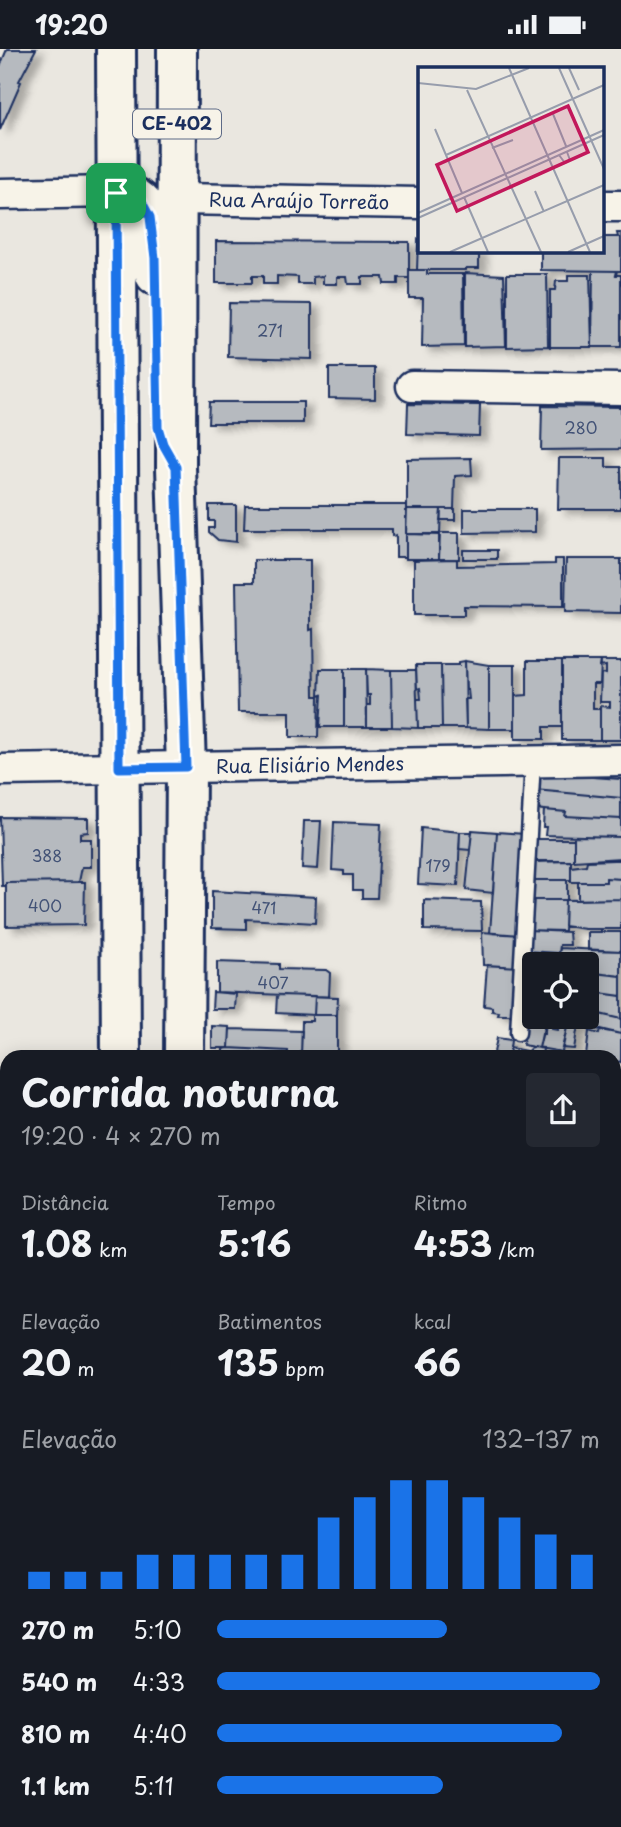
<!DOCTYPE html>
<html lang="pt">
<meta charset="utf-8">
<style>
body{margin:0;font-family:"Playpen Sans",sans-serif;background:#242831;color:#f1f3f6;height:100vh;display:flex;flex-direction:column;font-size:26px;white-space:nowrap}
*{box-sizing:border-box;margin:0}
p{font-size:23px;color:#9ea1a6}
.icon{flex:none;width:38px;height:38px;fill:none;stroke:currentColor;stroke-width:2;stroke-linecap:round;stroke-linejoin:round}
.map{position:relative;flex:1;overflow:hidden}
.drawer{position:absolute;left:0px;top:1001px;width:621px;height:777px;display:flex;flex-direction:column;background:#171b24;border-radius:21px 21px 0 0;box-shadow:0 4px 18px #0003}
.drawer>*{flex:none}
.fabs{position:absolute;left:522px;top:903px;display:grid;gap:14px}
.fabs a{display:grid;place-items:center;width:77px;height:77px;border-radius:7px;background:#171b24;box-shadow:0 4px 18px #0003;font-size:35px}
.pin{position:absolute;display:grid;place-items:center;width:60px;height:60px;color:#fff;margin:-30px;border-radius:14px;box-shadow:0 4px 10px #0006}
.round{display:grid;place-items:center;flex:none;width:74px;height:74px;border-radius:7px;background:#242831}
.summary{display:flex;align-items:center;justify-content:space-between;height:119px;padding:0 21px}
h1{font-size:38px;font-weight:700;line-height:52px}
.stats{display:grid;grid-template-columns:repeat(3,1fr);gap:10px;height:119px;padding:7px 21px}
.stats div{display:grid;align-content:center}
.stats b{font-size:35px;font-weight:700}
.stats small{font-size:19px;font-weight:400}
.stats p{font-size:19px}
.chart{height:196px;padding:14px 21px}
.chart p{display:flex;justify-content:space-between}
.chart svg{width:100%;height:126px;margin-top:7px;stroke:#1a73e8;stroke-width:6}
ul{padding:0 21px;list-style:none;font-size:23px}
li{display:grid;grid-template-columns:112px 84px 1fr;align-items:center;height:52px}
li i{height:18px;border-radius:9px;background:#1a73e8}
.status{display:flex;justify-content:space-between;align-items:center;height:49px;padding:0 35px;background:#171b24;direction:ltr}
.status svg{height:19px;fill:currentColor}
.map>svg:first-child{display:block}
</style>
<div class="status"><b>19:20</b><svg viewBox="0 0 49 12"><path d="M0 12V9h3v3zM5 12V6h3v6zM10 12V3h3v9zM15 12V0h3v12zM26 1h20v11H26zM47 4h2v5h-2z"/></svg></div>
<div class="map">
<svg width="621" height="1778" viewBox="0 0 621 1778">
<defs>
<filter id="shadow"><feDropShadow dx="8" dy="4.5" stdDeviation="3.5" flood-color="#0004"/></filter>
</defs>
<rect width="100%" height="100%" fill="#eae7e0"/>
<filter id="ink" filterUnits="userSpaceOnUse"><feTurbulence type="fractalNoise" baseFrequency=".0143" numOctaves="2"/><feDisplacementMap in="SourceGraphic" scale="14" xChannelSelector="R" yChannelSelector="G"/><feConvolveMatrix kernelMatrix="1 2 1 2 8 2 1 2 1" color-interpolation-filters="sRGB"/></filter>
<g filter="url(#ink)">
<path fill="#b6babf" stroke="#1b2f5e" stroke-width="2" filter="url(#shadow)" d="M7 0H36L19 32 21 33 0 81V17Z
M617 184H621V222L541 221V201H602V188H618Z
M418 190H420V201H479V219H466V221H417Z
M216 192 409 193V229H398V235H384L383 228H362V235H348L347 228H337V235H323V227L313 228V235H298V228L277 227V235H263V227H252V234H216Z
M409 221H427V225H463L464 297 422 298 423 249H409Z
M593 222H617L616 226H621V298H592Z
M465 224 504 226 506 297 465 298Z
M507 225H547L548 297 507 298Z
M568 226H590L592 298H550V241H555L556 232H568Z
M229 254 312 255V310L228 308Z
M329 319H375V350L329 349Z
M209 353H303V374H208Z
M408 355 480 356 479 387 407 385Z
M542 357 621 358V400L541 401Z
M471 409 472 426 455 427 454 460H407V410Z
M559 409H606V418H621V460H558Z
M209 456H236V493L218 491 209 483V479H214V472H209Z
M245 456H406V508H396V486L392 487V480H244Z
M407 460H441L440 485H406Z
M441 460H455V471H440Z
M464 460H535V483L464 484Z
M440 484H459V510H439Z
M406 485 439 486V510H406Z
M463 501H497V510H463Z
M457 510V517L555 515V510H563V558L464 557V566H414V511Z
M566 510H621V564L565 563Z
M254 511H310V581L313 580 314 647H319L318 688H290V663H238L236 533H254Z
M465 612 489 616V680L466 679 465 650H469L468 641H466Z
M465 612 466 679H442L441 616H459V613Z
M527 612H562V678H544V690H515V647L527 646Z
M562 612H601L600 635H593V660H600V691H562Z
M601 612H621V691H600V657L610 658V653H600L601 624 606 625V617L600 618Z
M416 616H441L442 679H418L417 650H421L420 639 417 640Z
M489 616H515V680H489Z
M320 620H344V678H320L322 646 319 647Z
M344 620H366L367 678H344Z
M366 620 391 621 392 678H367V656H370V646H367Z
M391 621H416L418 679 392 678Z
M535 724 621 730V749L535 741Z
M535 741 621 749V770L565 767 566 763 534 760Z
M544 761 566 763 565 767 621 770V788L545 786 546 778H543Z
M0 768 88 769V783L80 784V790H91V818H82L79 833 6 834V837H2Z
M304 772H321L318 820 302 819Z
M334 773 381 775 377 849H362V841H353V826H344V822L332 821Z
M421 779 460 783 458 837 418 835Z
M472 781 497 783 493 844 466 841Z
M460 783H472L470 801 459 800Z
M497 783 525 785 520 886 490 884Z
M574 787 621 788V809L574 812Z
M532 790H574V812H531Z
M614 811H621V830L606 829V833H571V818L586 816 587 812Z
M571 812V831H534L535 813Z
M606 829 621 830V850L578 851V833H606Z
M534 831H567V851H533Z
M79 833H85L84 876 6 877V834Z
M212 842 316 848 315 874 246 870V880L212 879Z
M621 850V880H585L564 877 565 851Z
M424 851 481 853 482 882 424 881Z
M528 851H565L564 882 526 881Z
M528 881 569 883 570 896H560L559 904 527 902Z
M482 883 520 886 518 918 483 916Z
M588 883H621V902L588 901Z
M560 899 621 902V927L586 923V915H558Z
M527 902 558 904V915L527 917Z
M217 913 279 915V920L326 921 330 924 329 948 217 943Z
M487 916 518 918 515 966H498L499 963 492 962V958L484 957Z
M586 923 621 927V947L586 942Z
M213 943 236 945 235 960H212Z
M591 943 621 947V970L587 962Z
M277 946 315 947 314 966 276 964Z
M315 947 338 948 337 966H314Z
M526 950 534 952V968L524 966Z
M586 962 621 970V985L534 968H586Z
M312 966H337V1008H301L302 972H312Z
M524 966 546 970 539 999 523 996 525 979Z
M546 970 554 971 552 980 558 981 559 972 568 973 562 1003 539 999 542 985H545V982Z
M568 974 578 976 574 1000 562 999Z
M212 977 230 978 229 999H212Z
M230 980 302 982 301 1006H288V1002L229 999Z
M600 980 621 985V1013L614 1012V1008L586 1007 589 982 599 985Z
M497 989 511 991 509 1008H493Z
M531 998 543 999 542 1008H526Z
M229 999 288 1002V1008H223V1000Z
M510 999 527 1002 526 1008H509Z
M614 1021 621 1022V1042L614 1041Z
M614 1044H621V1067L614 1066Z
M614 1069H621V1097H614Z
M614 1097H621V1122H614Z
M614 1123 621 1124V1164H614Z
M614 1164H621V1206H614Z
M614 1206H620L621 1254 615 1255Z
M614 1324H621V1358H614Z
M0 1327H7V1353H0Z
M0 1353H7V1387H0Z
M614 1358H621V1373H614Z
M614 1373H621V1400L614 1399Z
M614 1399 621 1400V1422L614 1421Z
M614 1421 621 1422V1450L614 1447Z
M614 1449 621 1450V1473L614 1471Z
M0 1450H7V1522L1 1523Z
M614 1474 621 1476V1505L614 1504Z
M614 1514H621V1543H614Z
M0 1576H7V1598H0Z
M614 1620H621V1667H614Z
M0 1665H7V1689H0Z
M614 1671H621V1697H614Z
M0 1689H7V1715H2V1720Z
M614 1706H621V1723H614Z
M614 1723H621V1742H614Z
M3 1733H7V1771H31L30 1778H2Z
M615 1744H621V1778H615Z
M615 1770V1778H580L579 1771Z
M35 1771H61V1778H35Z
M64 1771H91L90 1778H64Z
M217 1771H273V1778H218Z
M337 1771H361V1778H336Z
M361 1771H389V1778H361Z
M406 1771 428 1773V1778H406Z
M428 1771H445V1778H428Z
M445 1771H469L468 1778H445Z
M469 1771H487V1778H468Z
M487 1771H506V1778H487Z
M506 1771H535V1778H506Z
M541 1771H577V1778H541Z
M389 1774 406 1775V1778H389Z"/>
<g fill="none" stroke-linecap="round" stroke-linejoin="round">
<defs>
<path id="service" d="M518 984 533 712
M0 1444 7 1440
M0 1536 7 1539"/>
<g id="minor">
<path d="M0 145 116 143"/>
<path id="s1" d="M178 150 420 154"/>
<path d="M602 157H621"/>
<path d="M412 337 621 340"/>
<path id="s2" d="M0 721 621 711"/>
<path d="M614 1296H621"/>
<path d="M0 1302H7"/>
</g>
<path id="primary" d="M116 0 121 1008
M177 0 176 418 186 718 184 1008
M116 143C125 145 135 146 142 154 157 171 154 205 155 226
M185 1771V1778
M127 1778V1771"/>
</defs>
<use href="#service" stroke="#1b2f5e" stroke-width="19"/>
<use href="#minor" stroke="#1b2f5e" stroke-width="35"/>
<use href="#primary" stroke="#1b2f5e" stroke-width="44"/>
<use href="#service" stroke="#f7f3e8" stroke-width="14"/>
<use href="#minor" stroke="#f7f3e8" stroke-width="30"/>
<use href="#primary" stroke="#f7f3e8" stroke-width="38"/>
</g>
</g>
<g fill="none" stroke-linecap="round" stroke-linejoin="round" filter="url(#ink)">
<defs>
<path id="route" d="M116 144 132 147 142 153 150 168 155 209 158 378 163 395 176 418 186 718 119 719Z"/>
</defs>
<use href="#route" stroke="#fff" stroke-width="14"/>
<use href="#route" stroke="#1a73e8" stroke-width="9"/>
</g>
<g text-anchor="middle" stroke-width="5" stroke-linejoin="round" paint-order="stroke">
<g font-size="16" fill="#425276">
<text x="270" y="288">271</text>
<text x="581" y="385">280</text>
<text x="47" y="813">388</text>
<text x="438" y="823">179</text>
<text x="45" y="863">400</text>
<text x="264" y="865">471</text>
<text x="273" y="940">407</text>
</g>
<rect fill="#f7f3e8" stroke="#5d6a87" stroke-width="2" x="133" y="60.5" width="88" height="29" rx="5"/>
<g font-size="18" font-weight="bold" fill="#1b2f5e">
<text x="177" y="81">CE-402</text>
</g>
<g font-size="19" fill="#1b2f5e" stroke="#f7f3e8">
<text dy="7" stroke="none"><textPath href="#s1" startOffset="121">Rua Araújo Torreão</textPath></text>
<text dy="7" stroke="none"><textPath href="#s2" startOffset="310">Rua Elisiário Mendes</textPath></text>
</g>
</g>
<g transform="translate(418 18)">
<rect width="186" height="186" fill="#eae7e0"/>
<path fill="none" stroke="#979dac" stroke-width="2" d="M91 1 172 185M141 1 186 102M151 1 161 23M0 16 58 22 111 1M49 23 123 185M135 47 148 79M17 62 44 126M74 81 95 73M28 88 186 18M141 88 147 96 152 93 149 85M117 124 126 145M46 130 70 185M0 146 186 63M0 151 186 68M32 185 186 118M150 185 186 169"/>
<path fill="#c2185b" fill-opacity="0.15" stroke="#c2185b" stroke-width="3.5" d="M150 39 170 85 39 144 19 98Z"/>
<rect width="186" height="186" fill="none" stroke="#1b2f5e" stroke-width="3.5"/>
</g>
</svg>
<div class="fabs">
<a><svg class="icon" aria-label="locate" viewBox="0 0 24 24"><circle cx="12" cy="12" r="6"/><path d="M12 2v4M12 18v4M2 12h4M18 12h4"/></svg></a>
</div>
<div class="pin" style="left:116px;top:144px;background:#1e9e55"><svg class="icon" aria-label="arrive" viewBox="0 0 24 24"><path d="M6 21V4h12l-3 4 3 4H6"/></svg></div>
<section class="drawer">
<div class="summary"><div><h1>Corrida noturna</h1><p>19:20 · 4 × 270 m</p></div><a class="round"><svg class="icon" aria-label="share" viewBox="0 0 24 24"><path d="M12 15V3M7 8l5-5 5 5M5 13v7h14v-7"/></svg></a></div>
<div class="stats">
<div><p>Distância</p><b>1.08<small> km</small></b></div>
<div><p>Tempo</p><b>5:16</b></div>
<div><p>Ritmo</p><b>4:53<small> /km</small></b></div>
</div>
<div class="stats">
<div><p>Elevação</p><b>20<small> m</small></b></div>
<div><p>Batimentos</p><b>135<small> bpm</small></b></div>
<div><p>kcal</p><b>66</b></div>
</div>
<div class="chart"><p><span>Elevação</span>132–137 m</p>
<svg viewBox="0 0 160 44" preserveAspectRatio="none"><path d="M5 44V38M15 44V38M25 44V38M35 44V32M45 44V32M55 44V32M65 44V32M75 44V32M85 44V19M95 44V12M105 44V6M115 44V6M125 44V12M135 44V19M145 44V25M155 44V32"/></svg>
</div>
<ul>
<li><b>270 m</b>5:10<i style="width:60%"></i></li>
<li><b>540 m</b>4:33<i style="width:100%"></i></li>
<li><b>810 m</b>4:40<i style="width:90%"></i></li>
<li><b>1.1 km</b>5:11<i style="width:59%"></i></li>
</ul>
</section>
</div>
